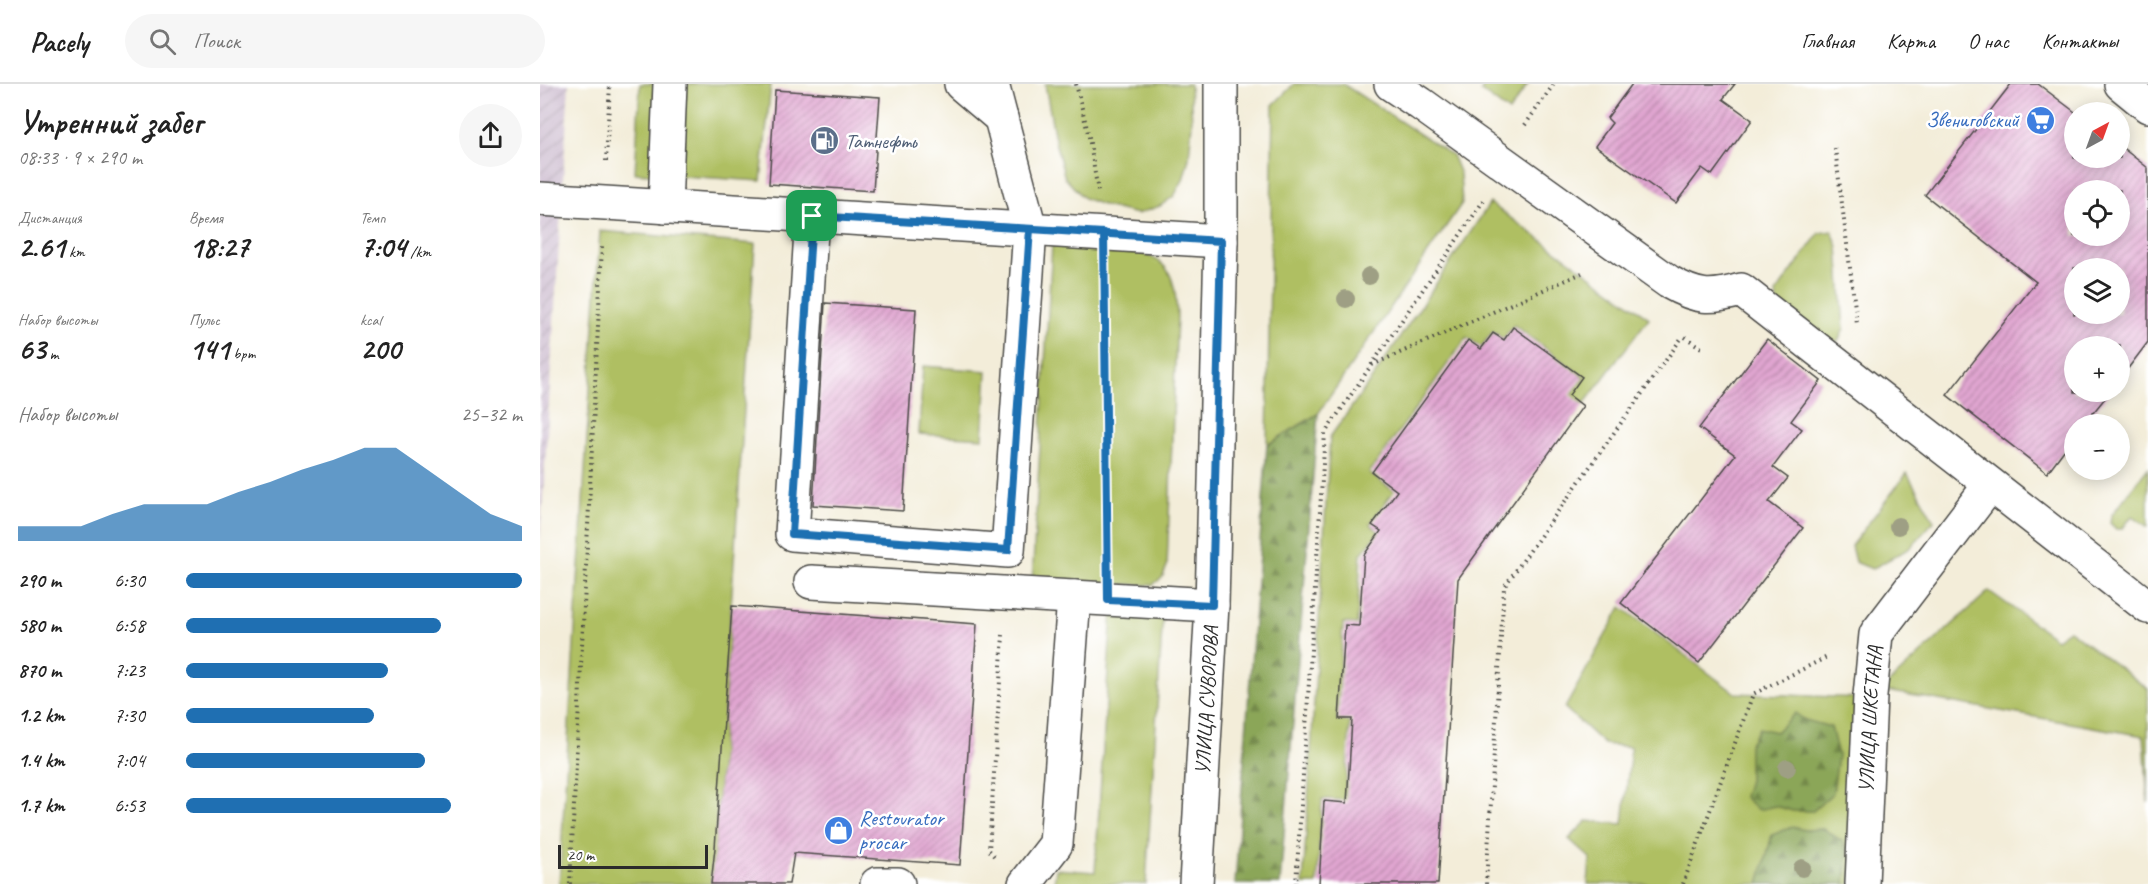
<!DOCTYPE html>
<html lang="ru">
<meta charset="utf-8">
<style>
body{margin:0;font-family:Caveat,sans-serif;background:#f6f6f6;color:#222;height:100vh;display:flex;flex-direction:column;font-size:22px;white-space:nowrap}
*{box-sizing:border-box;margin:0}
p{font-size:20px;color:#767676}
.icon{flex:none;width:33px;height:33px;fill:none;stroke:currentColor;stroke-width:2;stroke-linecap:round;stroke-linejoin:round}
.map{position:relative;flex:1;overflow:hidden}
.side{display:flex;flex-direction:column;background:#fff;width:540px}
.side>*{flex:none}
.needle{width:39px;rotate:41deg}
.controls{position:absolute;left:1524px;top:18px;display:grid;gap:12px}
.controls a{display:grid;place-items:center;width:66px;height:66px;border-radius:50%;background:#fff;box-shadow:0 3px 15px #0003;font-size:30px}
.scale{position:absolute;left:18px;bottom:15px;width:150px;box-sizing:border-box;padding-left:6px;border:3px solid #2b2b2b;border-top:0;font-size:16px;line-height:21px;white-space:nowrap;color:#2b2b2b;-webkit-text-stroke:4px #fff;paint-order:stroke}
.pin{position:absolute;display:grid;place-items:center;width:51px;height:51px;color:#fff;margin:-26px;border-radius:12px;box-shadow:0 3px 9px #0006}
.round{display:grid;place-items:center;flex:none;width:63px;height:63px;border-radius:32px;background:#f6f6f6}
.headline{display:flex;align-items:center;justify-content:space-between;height:102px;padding:0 18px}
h1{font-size:33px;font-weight:800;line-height:45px}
.stats{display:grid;grid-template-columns:repeat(3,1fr);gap:9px;height:102px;padding:6px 18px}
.stats div{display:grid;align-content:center}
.stats b{font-size:30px;font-weight:800}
.stats small{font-size:16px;font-weight:400}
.stats p{font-size:16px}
.chart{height:168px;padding:12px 18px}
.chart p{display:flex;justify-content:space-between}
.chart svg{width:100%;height:108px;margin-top:6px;fill:#1f6fb2;opacity:.7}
ul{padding:0 18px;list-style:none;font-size:20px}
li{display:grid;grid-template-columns:96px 72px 1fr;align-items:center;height:45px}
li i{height:15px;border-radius:8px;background:#1f6fb2}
header{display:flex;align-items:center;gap:36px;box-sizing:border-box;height:84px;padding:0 30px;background:#fff;border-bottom:2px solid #e0e0e0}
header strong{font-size:28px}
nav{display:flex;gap:33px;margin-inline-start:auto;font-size:21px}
.search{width:420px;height:54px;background:#f6f6f6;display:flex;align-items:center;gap:15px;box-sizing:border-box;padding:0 21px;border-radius:33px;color:#767676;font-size:22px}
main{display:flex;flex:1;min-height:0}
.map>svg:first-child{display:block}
</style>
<header>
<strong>Pacely</strong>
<div class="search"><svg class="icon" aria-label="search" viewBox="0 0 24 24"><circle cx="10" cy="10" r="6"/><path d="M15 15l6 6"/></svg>Поиск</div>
<nav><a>Главная</a><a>Карта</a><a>О нас</a><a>Контакты</a></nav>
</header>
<main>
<section class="side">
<div class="headline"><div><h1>Утренний забег</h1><p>08:33 · 9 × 290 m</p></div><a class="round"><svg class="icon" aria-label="share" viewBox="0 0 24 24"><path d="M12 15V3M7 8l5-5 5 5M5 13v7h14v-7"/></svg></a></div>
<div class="stats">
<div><p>Дистанция</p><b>2.61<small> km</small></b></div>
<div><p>Время</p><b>18:27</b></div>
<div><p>Темп</p><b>7:04<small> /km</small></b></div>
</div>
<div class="stats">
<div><p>Набор высоты</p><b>63<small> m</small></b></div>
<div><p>Пульс</p><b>141<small> bpm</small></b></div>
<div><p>kcal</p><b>200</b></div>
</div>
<div class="chart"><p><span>Набор высоты</span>25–32 m</p>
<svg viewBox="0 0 160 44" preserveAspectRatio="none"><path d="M0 44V38L10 38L20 38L30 33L40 29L50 29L60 29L70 24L80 20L90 15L100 11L110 6L120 6L130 15L140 24L150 33L160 38V44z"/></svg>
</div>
<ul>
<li><b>290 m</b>6:30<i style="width:100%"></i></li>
<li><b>580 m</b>6:58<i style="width:76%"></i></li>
<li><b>870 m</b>7:23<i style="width:60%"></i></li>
<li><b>1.2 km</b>7:30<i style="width:56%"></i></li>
<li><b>1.4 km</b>7:04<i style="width:71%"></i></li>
<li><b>1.7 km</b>6:53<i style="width:79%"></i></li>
</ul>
</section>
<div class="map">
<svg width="1608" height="800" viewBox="0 0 1608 800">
<defs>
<pattern id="industrial-furrows" width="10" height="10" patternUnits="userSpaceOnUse" patternTransform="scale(1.5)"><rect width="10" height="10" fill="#cebed0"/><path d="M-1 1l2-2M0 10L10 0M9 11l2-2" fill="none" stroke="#b1a3b3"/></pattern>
<pattern id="forest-firs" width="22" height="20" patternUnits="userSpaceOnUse" patternTransform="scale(1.5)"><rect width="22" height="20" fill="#8ba658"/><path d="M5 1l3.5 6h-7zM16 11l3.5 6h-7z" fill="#728749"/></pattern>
<pattern id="building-hatch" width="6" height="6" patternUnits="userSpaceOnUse" patternTransform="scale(1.5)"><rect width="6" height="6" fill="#e1a6d1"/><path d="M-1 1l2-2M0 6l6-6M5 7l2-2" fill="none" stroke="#b787aa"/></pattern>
</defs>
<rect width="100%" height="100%" fill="#fff"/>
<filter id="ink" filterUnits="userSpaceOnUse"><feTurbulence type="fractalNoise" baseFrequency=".0167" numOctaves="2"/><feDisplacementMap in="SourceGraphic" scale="12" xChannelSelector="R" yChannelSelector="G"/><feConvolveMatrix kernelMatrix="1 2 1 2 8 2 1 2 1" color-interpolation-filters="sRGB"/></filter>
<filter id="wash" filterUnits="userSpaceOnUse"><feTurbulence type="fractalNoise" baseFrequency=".008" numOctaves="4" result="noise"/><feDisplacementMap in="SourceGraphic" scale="24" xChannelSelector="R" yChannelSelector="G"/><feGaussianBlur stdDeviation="1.35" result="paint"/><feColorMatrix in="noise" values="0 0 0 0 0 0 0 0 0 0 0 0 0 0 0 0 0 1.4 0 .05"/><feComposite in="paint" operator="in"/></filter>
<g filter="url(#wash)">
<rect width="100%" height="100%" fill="#f3edd9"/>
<path fill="url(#industrial-furrows)" d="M0 0H29L0 461Z"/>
<path fill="#afbf62" stroke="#6d7546" stroke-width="1.5" d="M100 0H231L221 97 95 89Z
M505 0H650L652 39 649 74 643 96 634 112 620 122 597 130 568 123 544 114 525 94 516 61Z
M754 0H803L912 71 920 90 922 119 778 330 727 361 733 21Z
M945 0H988L969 28 941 7Z
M950 119 1109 234 1044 320 1032 311 1044 293 974 241 963 255 953 247 941 263 927 253 829 389 854 407 830 440 839 448 821 470 817 540 803 539 797 636 810 638 805 716 782 715 777 800H763L790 353 836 289Z
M60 147 215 160 175 764 171 800H19Z
M1292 147 1298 163 1304 245 1298 257H1284L1237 220 1236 209 1279 149Z
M512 161C544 163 602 158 625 183 636 196 636 217 637 232L627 482 622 494 612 501 492 498Z
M383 282 447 287 443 354 379 350Z
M1608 384V443L1592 432 1582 445H1576L1570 439 1571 432Z
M1367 389 1394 437 1370 464 1332 485 1315 478 1311 462Z
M1449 507 1516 555 1529 546 1608 605V719L1604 652 1341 606Z
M1081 523 1195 609 1321 614 1311 800H1048L1050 774 1029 755 1047 737 1083 740 1091 663 1064 660 1025 624Z
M572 525 623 529 606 800H514L516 785 555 788Z"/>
<path fill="url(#forest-firs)" stroke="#5b6842" stroke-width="1.5" d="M778 330 740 800H695L727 361Z
M1255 629 1265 636 1291 643 1298 671 1293 709 1273 727H1253L1235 722 1218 726 1204 713 1209 696V661L1219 644 1236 648Z
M1252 743 1265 746 1284 745 1303 758 1308 769 1305 800H1219L1232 751Z"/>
<g id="blocks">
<path fill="url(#building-hatch)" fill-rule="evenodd" d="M1092 0H1195L1183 15 1212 36 1172 91 1162 84 1136 119 1055 62 1072 39 1067 34Z
M1471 0H1498L1535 28 1534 74H1580V62L1608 84V258L1580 295V262H1534V308H1570L1544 340H1534V353L1507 389 1407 311 1496 198 1385 111ZM1534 106H1580V152H1534ZM1534 184H1580V230H1534Z
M235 6 340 13 333 107 229 100Z
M285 219 376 225 363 427 273 421Z
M973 243 1042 293 1029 311 1043 322 918 495 898 800H779L784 717 807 719 812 635H799L805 541 819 542 824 471 841 447 832 441 857 407 832 388 928 256 941 265 953 249 964 256Z
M1227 255 1281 297 1251 337 1262 345 1233 383 1248 394 1229 418 1263 444 1159 579 1081 519 1195 371 1159 344Z
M192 522 437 540 420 781 254 769 249 800H171L175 764Z"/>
</g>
</g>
<g filter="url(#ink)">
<use href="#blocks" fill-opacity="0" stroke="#494845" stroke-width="1.5"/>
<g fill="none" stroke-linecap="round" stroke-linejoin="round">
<defs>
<g id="minor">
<path d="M421 0 461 34"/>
<path d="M851 0 881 20 1129 198C1157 214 1170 215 1201 206L1608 523"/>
<path d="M1581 0 1608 22"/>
<path d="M0 115 681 157"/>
<path d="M125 123 130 0"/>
<path d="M272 132 252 450 468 467 490 145 452 0"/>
<path d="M271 498 672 521"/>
<path d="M337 800H358"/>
<path d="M485 800 516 760 534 513"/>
<path id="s1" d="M1322 800 1330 612 1336 550 1450 401"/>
</g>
<g id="major">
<path id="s2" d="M656 800 672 521 681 157V0"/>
</g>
</defs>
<use href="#minor" stroke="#494845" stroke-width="36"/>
<use href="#major" stroke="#494845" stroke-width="36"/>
<path stroke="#494845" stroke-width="4" stroke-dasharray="1.5 4.5" stroke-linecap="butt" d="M536 0 549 53 558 108
M985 41 1014 0
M1295 64 1317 240
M66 77 70 0
M565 193 567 473
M1145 253 1163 265
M832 281 1042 189
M454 772 449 766 463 551
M30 800 62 163
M756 800 785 349 944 116
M946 800 964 503 1143 252
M1143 800 1213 610 1289 572"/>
<use href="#minor" stroke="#fff" stroke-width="33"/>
<use href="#major" stroke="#fff" stroke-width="33"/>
</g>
<g fill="#9e9f84">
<circle cx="829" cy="192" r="9"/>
<circle cx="806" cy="215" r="9"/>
<circle cx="1358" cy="442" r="9"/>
<circle cx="1247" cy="684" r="9"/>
<circle cx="1262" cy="784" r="9"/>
</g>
</g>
<g fill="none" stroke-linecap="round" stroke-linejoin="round" filter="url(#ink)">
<defs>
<path id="route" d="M272 132 564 149 568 516 672 521 681 157 490 145 468 466 252 450 272 132"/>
</defs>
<use href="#route" stroke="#fff" stroke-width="12"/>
<use href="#route" stroke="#1f6fb2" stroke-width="8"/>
</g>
<defs>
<symbol id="supermarket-disc" viewBox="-11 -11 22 22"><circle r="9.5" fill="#3f7fe0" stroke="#fff"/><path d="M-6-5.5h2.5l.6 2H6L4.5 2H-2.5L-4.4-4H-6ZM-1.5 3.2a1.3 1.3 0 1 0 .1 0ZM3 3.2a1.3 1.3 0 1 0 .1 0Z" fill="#fff"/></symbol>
<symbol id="fuel-disc" viewBox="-11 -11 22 22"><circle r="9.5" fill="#5c6f8a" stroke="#fff"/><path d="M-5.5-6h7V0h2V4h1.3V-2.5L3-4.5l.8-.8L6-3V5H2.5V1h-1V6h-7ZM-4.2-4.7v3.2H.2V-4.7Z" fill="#fff"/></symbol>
<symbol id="shop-disc" viewBox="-11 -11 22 22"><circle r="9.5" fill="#3f7fe0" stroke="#fff"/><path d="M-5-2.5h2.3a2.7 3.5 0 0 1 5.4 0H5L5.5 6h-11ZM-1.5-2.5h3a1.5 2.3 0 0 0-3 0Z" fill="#fff"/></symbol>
</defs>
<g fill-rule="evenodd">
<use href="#supermarket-disc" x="1484" y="20" width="33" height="33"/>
<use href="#fuel-disc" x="268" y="40" width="33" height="33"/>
<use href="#shop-disc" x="282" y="730" width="33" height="33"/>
</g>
<g text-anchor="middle" stroke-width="5" stroke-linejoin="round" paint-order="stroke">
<g font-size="21" fill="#366cbe" stroke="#fff" text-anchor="end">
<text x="1479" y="43">Звениговский</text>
<text x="319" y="741" text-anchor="start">Restovrator<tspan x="319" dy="24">procar</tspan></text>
</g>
<g font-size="21" fill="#4e5e75" stroke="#fff" text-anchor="start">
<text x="305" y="64">Татнефть</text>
</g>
<g font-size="21" fill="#2b2b2b" stroke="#fff">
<text dy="7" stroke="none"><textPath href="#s2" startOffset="184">УЛИЦА СУВОРОВА</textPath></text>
<text dy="7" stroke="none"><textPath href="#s1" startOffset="165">УЛИЦА ШКЕТАНА</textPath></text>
</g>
</g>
</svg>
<div class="controls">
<a><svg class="needle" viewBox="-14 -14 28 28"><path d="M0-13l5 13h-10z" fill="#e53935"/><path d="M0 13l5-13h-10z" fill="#767676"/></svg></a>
<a><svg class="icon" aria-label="locate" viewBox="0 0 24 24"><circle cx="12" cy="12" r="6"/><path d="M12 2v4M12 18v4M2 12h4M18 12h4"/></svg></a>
<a><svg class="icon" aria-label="layers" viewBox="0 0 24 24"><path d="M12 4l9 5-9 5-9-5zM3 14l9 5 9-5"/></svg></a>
<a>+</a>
<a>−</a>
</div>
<div class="scale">20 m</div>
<div class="pin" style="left:272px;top:132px;background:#1e9e55"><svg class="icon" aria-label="arrive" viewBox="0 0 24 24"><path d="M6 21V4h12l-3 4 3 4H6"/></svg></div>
</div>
</main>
